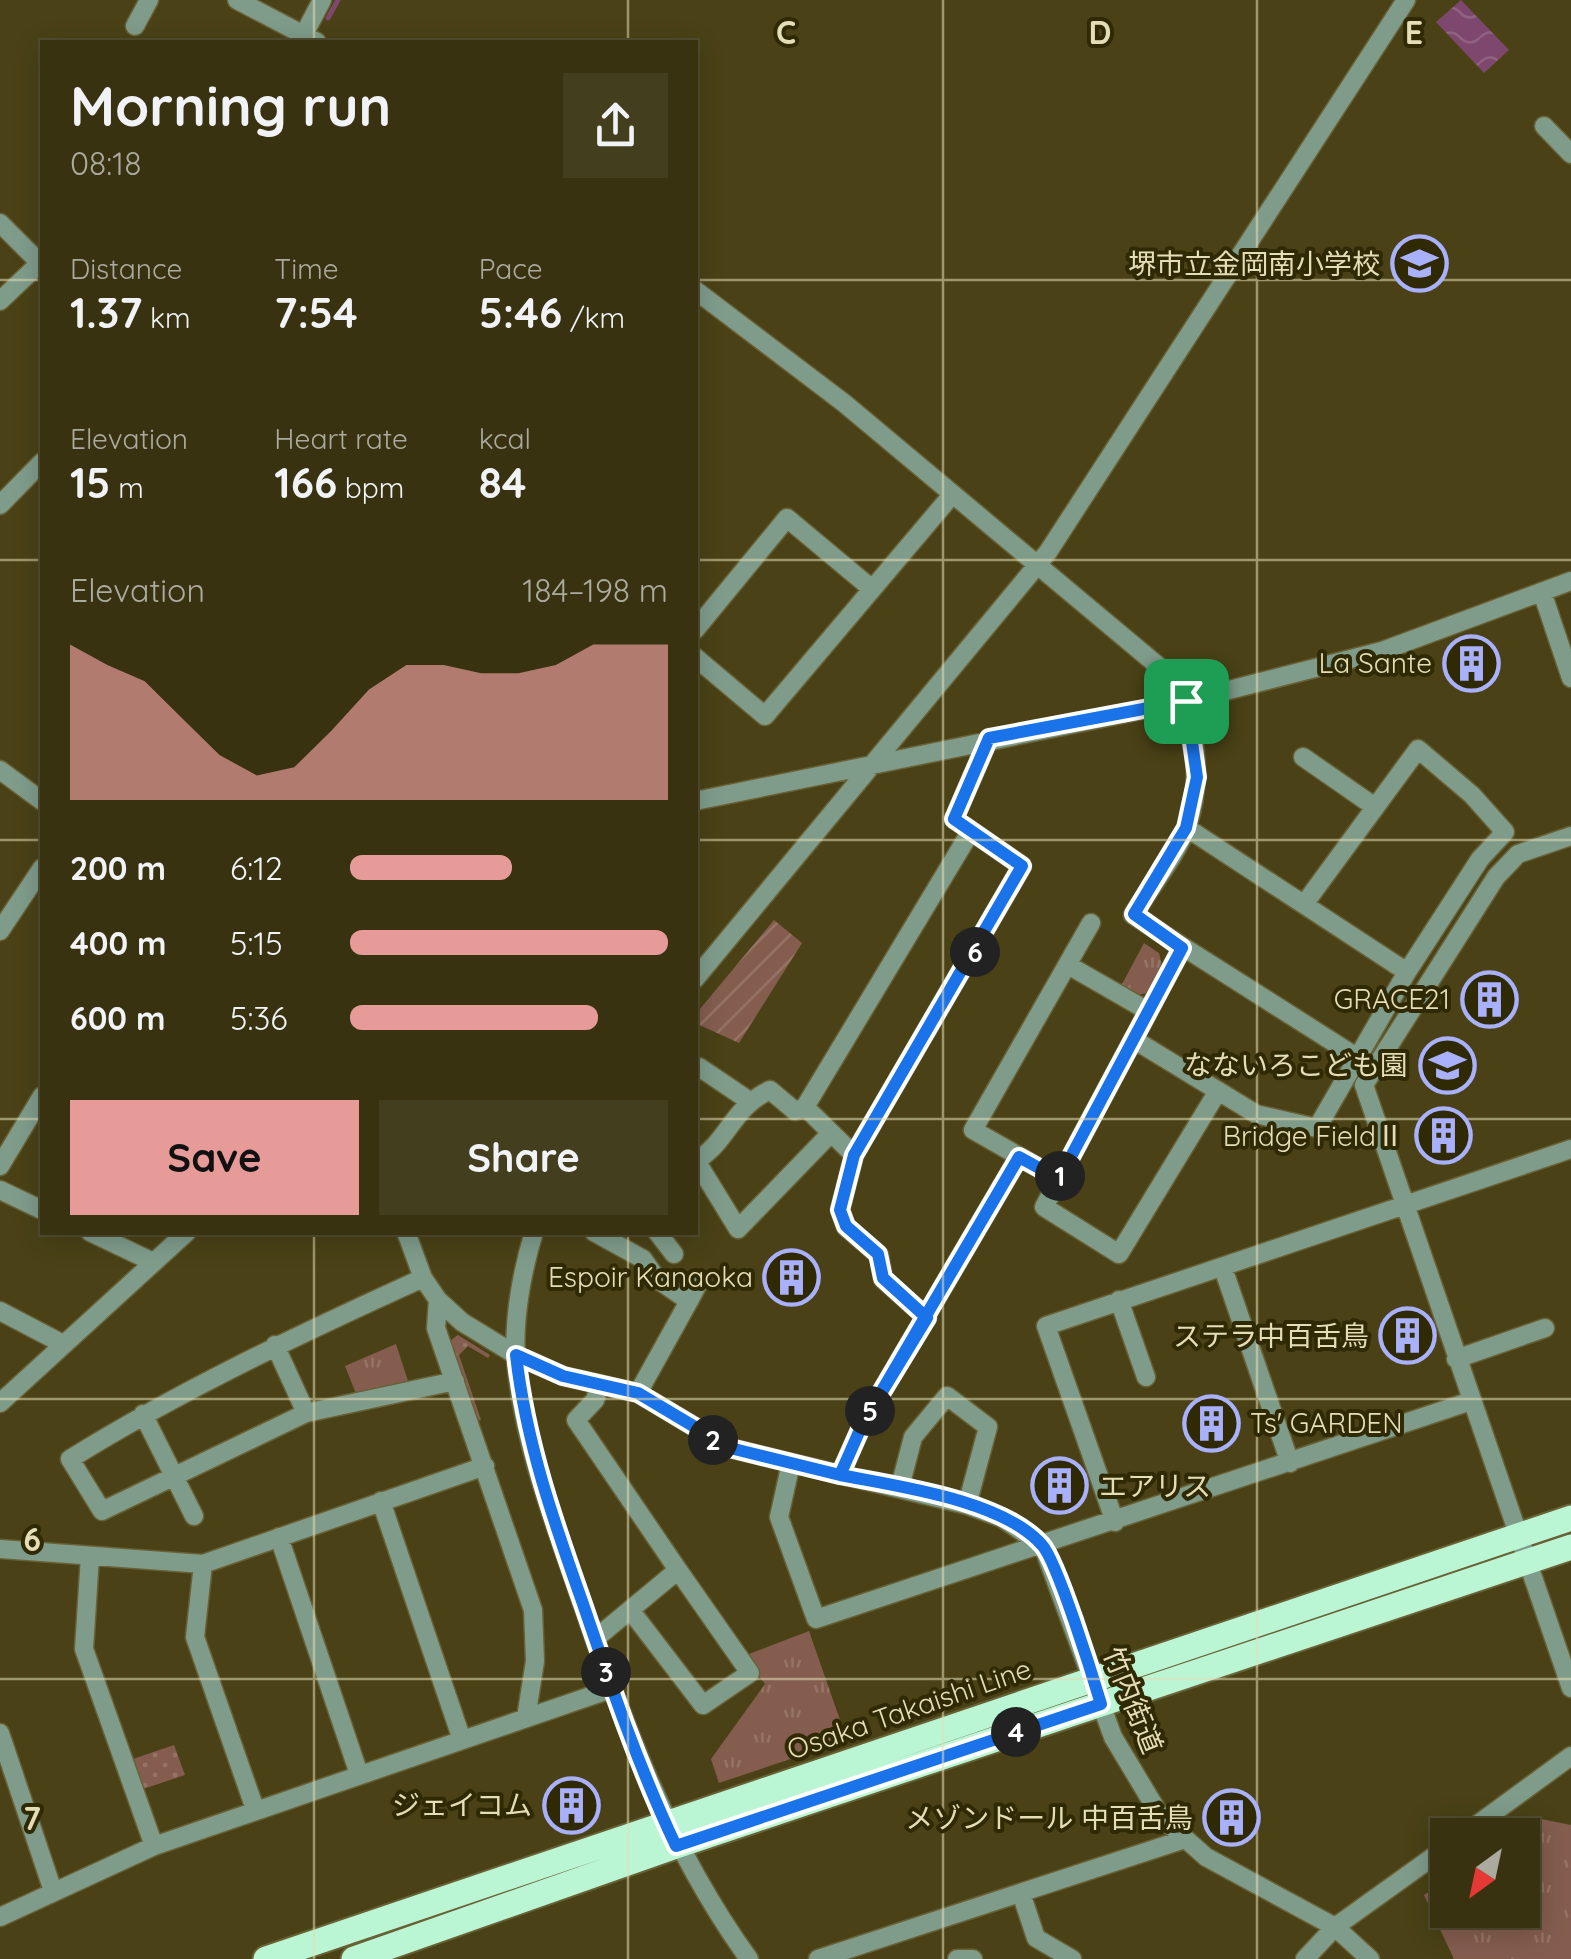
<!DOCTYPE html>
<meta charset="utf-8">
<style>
body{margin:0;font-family:Quicksand,"Noto Sans JP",sans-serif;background:#433e1e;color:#f1f3f6;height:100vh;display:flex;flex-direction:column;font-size:38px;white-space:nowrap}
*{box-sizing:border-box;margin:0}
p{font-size:32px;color:#abaa9f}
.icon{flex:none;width:55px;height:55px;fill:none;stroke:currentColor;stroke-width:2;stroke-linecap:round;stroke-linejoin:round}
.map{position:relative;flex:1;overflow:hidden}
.sheet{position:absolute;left:40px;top:40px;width:658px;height:1195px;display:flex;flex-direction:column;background:#383210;border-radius:0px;box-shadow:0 5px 25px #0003,0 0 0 2px #524d30}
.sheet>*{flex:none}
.needle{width:65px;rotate:213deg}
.fabs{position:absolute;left:1430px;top:1818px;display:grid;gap:20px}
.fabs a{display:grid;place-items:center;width:110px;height:110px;border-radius:0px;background:#383210;box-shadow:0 5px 25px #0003,0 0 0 2px #524d30;font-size:50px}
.pin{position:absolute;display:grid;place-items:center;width:85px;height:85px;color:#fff;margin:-42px;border-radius:20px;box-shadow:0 5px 15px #0006}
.km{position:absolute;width:50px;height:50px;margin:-25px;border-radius:50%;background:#222;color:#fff;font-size:28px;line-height:50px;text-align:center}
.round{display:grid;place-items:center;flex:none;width:105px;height:105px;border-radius:0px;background:#433e1e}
.summary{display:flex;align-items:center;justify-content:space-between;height:170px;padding:0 30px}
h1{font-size:55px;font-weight:800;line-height:75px}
.figures{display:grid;grid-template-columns:repeat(3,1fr);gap:15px;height:170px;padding:10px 30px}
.figures div{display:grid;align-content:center}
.figures b{font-size:42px;font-weight:800}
.figures small{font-size:28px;font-weight:400}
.figures p{font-size:28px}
.chart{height:280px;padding:20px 30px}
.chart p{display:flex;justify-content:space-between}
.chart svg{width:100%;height:180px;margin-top:10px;fill:#e69b98;opacity:.7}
.action{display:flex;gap:20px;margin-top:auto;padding:20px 30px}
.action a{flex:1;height:115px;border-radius:0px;background:#e69b98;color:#111;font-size:40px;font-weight:800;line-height:115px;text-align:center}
.action a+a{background:#433e1e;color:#f1f3f6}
ul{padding:0 30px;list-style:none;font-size:32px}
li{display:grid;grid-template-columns:160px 120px 1fr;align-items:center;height:75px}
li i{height:25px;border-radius:12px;background:#e69b98}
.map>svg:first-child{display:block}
</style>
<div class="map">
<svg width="1571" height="1959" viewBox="0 0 1571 1959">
<defs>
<pattern id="grass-dots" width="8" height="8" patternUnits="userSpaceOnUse" patternTransform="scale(2.5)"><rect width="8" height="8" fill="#845d4f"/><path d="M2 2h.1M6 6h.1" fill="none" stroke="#957466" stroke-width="1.8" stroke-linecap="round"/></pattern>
<pattern id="park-tufts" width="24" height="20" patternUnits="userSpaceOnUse" patternTransform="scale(2.5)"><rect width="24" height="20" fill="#845d4f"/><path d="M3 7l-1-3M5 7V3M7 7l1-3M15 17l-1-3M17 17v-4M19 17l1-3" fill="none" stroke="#957466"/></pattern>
<pattern id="garden-furrows" width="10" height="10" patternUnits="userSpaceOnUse" patternTransform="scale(2.5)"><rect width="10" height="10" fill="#845d4f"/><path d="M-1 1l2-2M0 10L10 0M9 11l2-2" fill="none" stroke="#957466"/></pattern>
<pattern id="water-waves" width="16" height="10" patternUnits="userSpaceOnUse" patternTransform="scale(2.5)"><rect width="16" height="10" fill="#7e476d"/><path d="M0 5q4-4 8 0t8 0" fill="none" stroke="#906180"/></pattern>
</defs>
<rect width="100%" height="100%" fill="#4a4216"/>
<path fill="url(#grass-dots)" d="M458 1335 490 1355 488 1358 468 1346 459 1355 481 1420 477 1421 450 1341Z
M174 1745 185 1775 143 1789 133 1759Z"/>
<path fill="url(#park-tufts)" d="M1144 943 1159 953 1162 966 1147 993 1137 995 1121 986Z
M396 1344 409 1384 357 1396 345 1366Z
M809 1631 847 1740 719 1783 711 1759 765 1684 744 1656Z
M1541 1819 1571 1825V1959H1454L1424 1895 1447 1880 1448 1910H1522V1835H1517Z"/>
<path fill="url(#garden-furrows)" d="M774 920 802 943 739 1043 695 1023V1015Z"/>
<path fill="url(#water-waves)" d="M1461 0 1509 50 1484 73 1436 22Z"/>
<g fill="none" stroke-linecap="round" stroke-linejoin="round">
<path stroke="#7e476d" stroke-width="5" d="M328 18 338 0"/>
<defs>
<path id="minor" d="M237 0 317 42
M135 26 149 0
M300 42 322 0
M1544 126 1571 154
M0 223 42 265
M695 290 844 403 1175 680C1196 722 1203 781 1187 826 1176 857 1150 887 1133 915L1355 1056
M0 301 40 263
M0 505 42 462
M1543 595 1571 678
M695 630 787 518 872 589
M695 657 765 716 951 496
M1303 757 1375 807
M0 770 42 801
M695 801 1186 701 1382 651 1571 581
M1187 828 1407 972
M1571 836 1518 854 1496 877 1364 1085 1571 1688
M0 931 42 868
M1182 948 1044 1207 1119 1254 1218 1091
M1068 965 1148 1011
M695 979 1048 552 1406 0
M1133 1039 1256 1114 1317 1128 1407 972 1480 859 1505 832 1472 795 1418 749 1305 903
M695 1072 699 1067 748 1100
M854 1155 805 1107 971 831
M695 1159 738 1229 831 1133
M695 1161C728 1143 731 1108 770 1090L795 1111 805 1107
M0 1166 42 1096
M1059 1179 973 1130 1091 923
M0 1190 42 1210
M90 1232 153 1262
M406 1232 423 1278 438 1300 462 1322 516 1355 563 1376 638 1393 730 1448 967 1505 1002 1518 1043 1546 1113 1737 1161 1817 1206 1857 1335 1927 1370 1959
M534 1232C522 1271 513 1320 516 1360 523 1440 551 1513 577 1588 622 1719 667 1846 749 1959
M594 1232 643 1259 657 1279 689 1301 638 1393
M657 1232 674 1254
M1223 1268 1290 1463
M423 1278C302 1333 183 1389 70 1459L102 1511 306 1413 455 1381
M438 1300 436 1328 533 1610 535 1661 526 1718
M1119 1300 1146 1377
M689 1301 699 1282
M0 1311 63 1344
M927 1318 883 1279 879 1255 846 1227 840 1210 854 1155 1022 866 954 819 989 738
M275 1345 306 1413
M1456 1359 1545 1328
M0 1403 187 1232
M143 1414 194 1516
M791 1463 779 1517 816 1619 1471 1401
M840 1475 863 1423 1019 1157
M900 1487 913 1437 947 1396 988 1427 967 1505
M381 1501 462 1740
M1115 1522 1046 1326 1571 1149
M279 1537 359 1774
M0 1549 203 1564 485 1466
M90 1556 84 1649 154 1846
M203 1564 195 1637 255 1809
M631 1611 703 1705 750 1673 678 1570
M595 1639 678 1570 576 1420 595 1400 600 1384
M0 1733 53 1891
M1463 1835 1571 1756
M1021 1893 1036 1938 1072 1959
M0 1917 154 1846 611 1689
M818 1959 1182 1840
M957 1959H973
M1305 1959 1335 1927 1448 1846"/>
<path id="major" d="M266 1959 1571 1518
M354 1959 676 1846 1571 1547"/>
</defs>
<use href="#minor" stroke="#696136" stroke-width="21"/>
<use href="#major" stroke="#696136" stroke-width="29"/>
<use href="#minor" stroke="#7f9c8b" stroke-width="18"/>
<use href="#major" stroke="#baf6d4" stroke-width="25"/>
</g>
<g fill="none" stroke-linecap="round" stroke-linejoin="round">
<defs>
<path id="route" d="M1186 701 1197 777 1186 828 1134 914 1182 948 1059 1179 1019 1157 863 1423 840 1475 730 1448 638 1393 563 1376 516 1355C526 1443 554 1522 583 1604 611 1686 639 1768 676 1846L1101 1704C1093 1677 1057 1561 1042 1545 1003 1500 896 1486 840 1475L863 1423 927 1318 883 1278 878 1254 846 1226 840 1210 854 1155 1022 866 954 819 989 738 1186 701"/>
</defs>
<use href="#route" stroke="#fff" stroke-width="20"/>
<use href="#route" stroke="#1a73e8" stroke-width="12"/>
</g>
<path fill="none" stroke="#e4ddb6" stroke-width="2.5" stroke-opacity="0.55" d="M314 0V42M628 0V42M943 0V1959M1257 0V1959M0 280H42M695 280H1571M0 560H42M695 560H1571M0 840H42M695 840H1571M0 1119H42M695 1119H1571M314 1232V1959M628 1232V1959M0 1399H1571M0 1679H1571"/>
<defs>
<symbol id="school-ring" viewBox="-11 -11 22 22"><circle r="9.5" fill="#2f2904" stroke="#a9b0fc" stroke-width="1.5"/><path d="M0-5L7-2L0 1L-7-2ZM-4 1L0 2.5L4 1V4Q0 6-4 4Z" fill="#a9b0fc"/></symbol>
<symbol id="building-ring" viewBox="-11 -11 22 22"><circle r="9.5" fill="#2f2904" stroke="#a9b0fc" stroke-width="1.5"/><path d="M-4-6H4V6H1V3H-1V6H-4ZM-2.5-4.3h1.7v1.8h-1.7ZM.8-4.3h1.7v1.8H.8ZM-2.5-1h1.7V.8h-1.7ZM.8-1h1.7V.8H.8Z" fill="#a9b0fc"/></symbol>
</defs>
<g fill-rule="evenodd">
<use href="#school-ring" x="1388" y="232" width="63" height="63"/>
<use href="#building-ring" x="1440" y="632" width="63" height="63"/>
<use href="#building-ring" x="1458" y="968" width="63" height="63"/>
<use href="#school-ring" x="1416" y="1034" width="63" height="63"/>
<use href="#building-ring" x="1412" y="1104" width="63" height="63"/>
<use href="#building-ring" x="760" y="1246" width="63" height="63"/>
<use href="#building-ring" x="1376" y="1304" width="63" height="63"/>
<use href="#building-ring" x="1180" y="1392" width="63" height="63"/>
<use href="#building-ring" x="1028" y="1454" width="63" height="63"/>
<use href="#building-ring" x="540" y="1774" width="63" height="63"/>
<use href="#building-ring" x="1200" y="1786" width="63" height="63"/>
</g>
<g text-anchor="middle" stroke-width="8" stroke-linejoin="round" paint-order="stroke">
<g font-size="28" fill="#e4ddb6" stroke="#2f2904" text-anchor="end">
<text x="1380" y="274">堺市立金岡南小学校</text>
<text x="1432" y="673">La Sante</text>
<text x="1450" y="1009">GRACE21</text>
<text x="1408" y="1075">なないろこども園</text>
<text x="1404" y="1146">Bridge FieldⅡ</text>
<text x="753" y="1287">Espoir Kanaoka</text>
<text x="1369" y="1346">ステラ中百舌鳥</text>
<text x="1250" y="1433" text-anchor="start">Ts' GARDEN</text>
<text x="1099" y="1496" text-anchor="start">エアリス</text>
<text x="532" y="1815">ジェイコム</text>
<text x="1193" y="1828">メゾンドール 中百舌鳥</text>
</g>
<g font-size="28" fill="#e4ddb6" stroke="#2f2904">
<text transform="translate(1133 1700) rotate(68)" y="10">竹内街道</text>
<text transform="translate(909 1709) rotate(-19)" y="10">Osaka Takaishi Line</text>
</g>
</g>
<g font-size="32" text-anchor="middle" font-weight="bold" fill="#e4ddb6" stroke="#2f2904" stroke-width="8" stroke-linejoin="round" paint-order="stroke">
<text x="786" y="44">C</text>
<text x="1100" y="44">D</text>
<text x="1414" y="44">E</text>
<text x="32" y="1551">6</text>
<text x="32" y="1830">7</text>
</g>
</svg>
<div class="fabs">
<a><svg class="needle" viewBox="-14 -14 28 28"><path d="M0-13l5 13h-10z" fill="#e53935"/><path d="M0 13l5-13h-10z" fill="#abaa9f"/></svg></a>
</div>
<div class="pin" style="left:1186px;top:701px;background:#1e9e55"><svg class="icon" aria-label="arrive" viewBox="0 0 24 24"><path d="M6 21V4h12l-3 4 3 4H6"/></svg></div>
<b class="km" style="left:1060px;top:1176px">1</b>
<b class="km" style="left:713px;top:1440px">2</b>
<b class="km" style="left:606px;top:1672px">3</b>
<b class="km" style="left:1016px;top:1732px">4</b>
<b class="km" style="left:870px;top:1411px">5</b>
<b class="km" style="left:975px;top:952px">6</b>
<section class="sheet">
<div class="summary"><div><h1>Morning run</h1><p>08:18</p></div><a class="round"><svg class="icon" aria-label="share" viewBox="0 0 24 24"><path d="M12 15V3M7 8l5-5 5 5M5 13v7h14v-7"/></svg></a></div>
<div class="figures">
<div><p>Distance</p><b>1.37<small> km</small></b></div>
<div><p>Time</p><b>7:54</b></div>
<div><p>Pace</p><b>5:46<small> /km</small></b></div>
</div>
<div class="figures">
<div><p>Elevation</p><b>15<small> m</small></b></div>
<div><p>Heart rate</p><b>166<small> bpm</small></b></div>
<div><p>kcal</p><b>84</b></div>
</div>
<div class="chart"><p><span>Elevation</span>184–198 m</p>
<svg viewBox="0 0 160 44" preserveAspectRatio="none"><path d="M0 44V6L10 11L20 15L30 24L40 33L50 38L60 36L70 27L80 17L90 11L100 11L110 13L120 13L130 11L140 6L150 6L160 6V44z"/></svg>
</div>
<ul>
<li><b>200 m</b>6:12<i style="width:51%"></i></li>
<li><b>400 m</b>5:15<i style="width:100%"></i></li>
<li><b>600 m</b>5:36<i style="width:78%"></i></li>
</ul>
<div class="action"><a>Save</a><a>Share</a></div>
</section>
</div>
